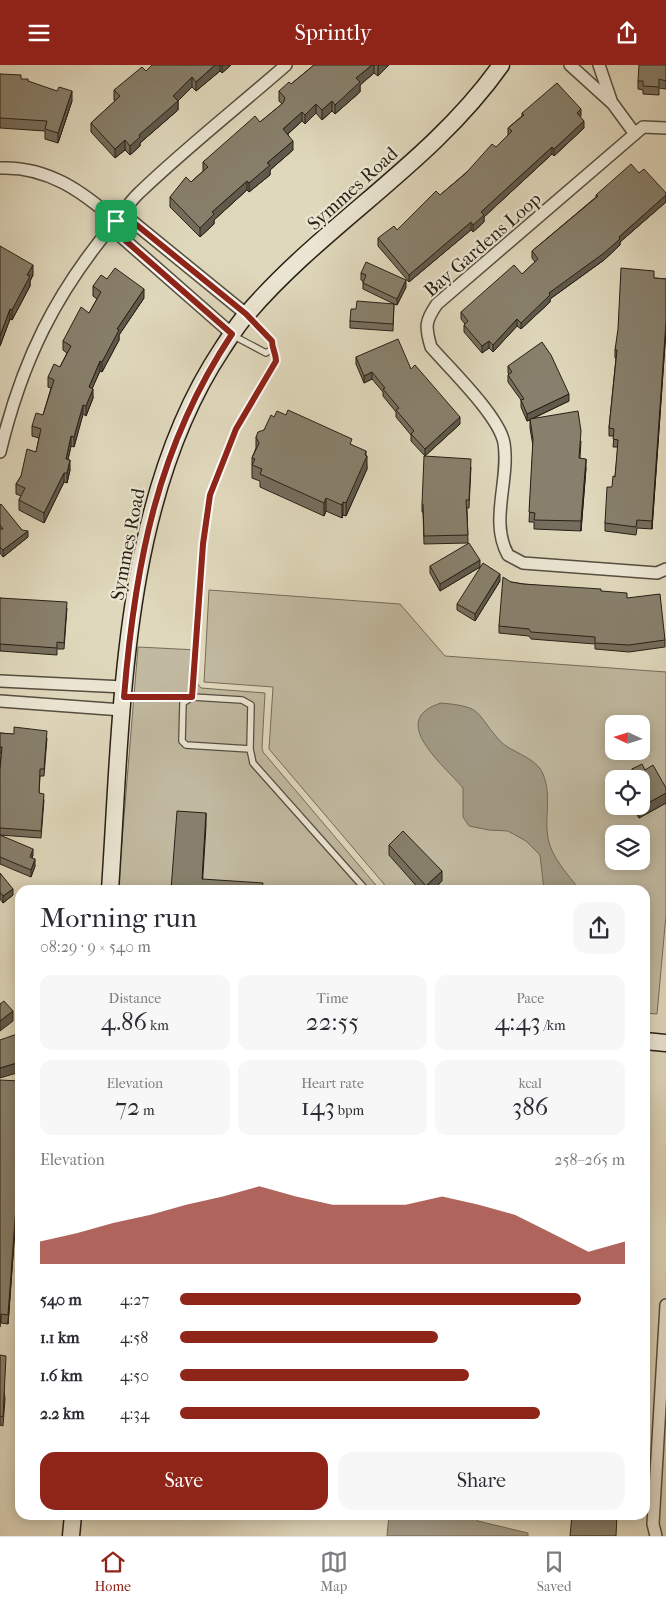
<!DOCTYPE html>
<meta charset="utf-8">
<style>
body{margin:0;font-family:"IM FELL French Canon",serif;background:#f7f7f7;color:#2b2b33;height:100vh;display:flex;flex-direction:column;font-size:19px;white-space:nowrap}
*{box-sizing:border-box;margin:0}
p{font-size:16px;color:#7c7c81}
.icon{flex:none;width:28px;height:28px;fill:none;stroke:currentColor;stroke-width:2;stroke-linecap:round;stroke-linejoin:round}
.map{position:relative;flex:1;overflow:hidden}
.sheet{position:absolute;left:15px;top:820px;width:635px;height:635px;display:flex;flex-direction:column;background:#fff;border-radius:15px;box-shadow:0 2px 12px #0003}
.sheet>*{flex:none}
.needle{width:32px;rotate:274deg}
.tools{position:absolute;left:605px;top:650px;display:grid;gap:10px}
.tools a{display:grid;place-items:center;width:45px;height:45px;border-radius:10px;background:#fff;box-shadow:0 2px 12px #0003;font-size:25px}
.pin{position:absolute;display:grid;place-items:center;width:42px;height:42px;color:#fff;margin:-21px;border-radius:10px;box-shadow:0 2px 8px #0006}
.round{display:grid;place-items:center;flex:none;width:52px;height:52px;border-radius:15px;background:#f7f7f7}
.overview{display:flex;align-items:center;justify-content:space-between;height:85px;padding:0 25px}
h1{font-size:28px;font-weight:600;line-height:38px}
.stats{display:grid;grid-template-columns:repeat(3,1fr);gap:8px;height:85px;padding:5px 25px}
.stats div{display:grid;align-content:center;border-radius:12px;background:#f7f7f7;text-align:center}
.stats b{font-size:25px;font-weight:600}
.stats small{font-size:14px;font-weight:400}
.stats p{font-size:14px}
.chart{height:140px;padding:10px 25px}
.chart p{display:flex;justify-content:space-between}
.chart svg{width:100%;height:90px;margin-top:5px;fill:#8f2418;opacity:.7}
.action{display:flex;gap:10px;margin-top:auto;padding:10px 25px}
.action a{flex:1;height:58px;border-radius:15px;background:#8f2418;color:#fff;font-size:20px;font-weight:600;line-height:58px;text-align:center}
.action a+a{background:#f7f7f7;color:#2b2b33}
ul{padding:0 25px;list-style:none;font-size:16px}
li{display:grid;grid-template-columns:80px 60px 1fr;align-items:center;height:38px}
li i{height:12px;border-radius:6px;background:#8f2418}
header{display:flex;justify-content:space-between;align-items:center;height:65px;padding:0 25px;background:#8f2418;color:#fff;font-size:22px;font-weight:600}
.tabs{display:flex;justify-content:space-around;align-items:center;height:70px;border-top:1px solid #e1e1e2;background:#fff;font-size:14px;color:#7c7c81}
.tabs a{display:grid;justify-items:center;gap:2px}
.tabs .on{color:#8f2418}
.map>svg:first-child{display:block}
</style>
<header><svg class="icon" aria-label="menu" viewBox="0 0 24 24"><path d="M4 6h16M4 12h16M4 18h16"/></svg>Sprintly<svg class="icon" aria-label="share" viewBox="0 0 24 24"><path d="M12 15V3M7 8l5-5 5 5M5 13v7h14v-7"/></svg></header>
<div class="map">
<svg width="666" height="1471" viewBox="0 0 666 1471">
<rect width="100%" height="100%" fill="#e0d8bc"/>
<filter id="stains"><feTurbulence type="fractalNoise" baseFrequency=".004" numOctaves="4"/><feColorMatrix values="0 0 0 0 .2 0 0 0 0 .09 0 0 0 0 .02 0 0 0 .5 -.17"/></filter>
<radialGradient id="worn" r=".72"><stop offset=".6" stop-color="#630" stop-opacity="0"/><stop offset="1" stop-color="#630" stop-opacity=".3"/></radialGradient>
<path fill="#c1b9a0" stroke="#746c5b" fill-rule="evenodd" d="M209 525 400 539 445 591 666 607V850L657 949 645 948V825H389L269 684 273 622 204 617ZM614 659H641V686H614ZM614 714H641V741H614ZM614 769H641V796H614Z
M138 582 198 585 196 617 201 623 265 628 262 683 263 687 380 825H118Z"/>
<path fill="#a19984" stroke="#716958" d="M441 638C486 642 474 648 501 677 510 686 533 692 541 705 553 727 544 750 548 773 551 792 569 811 580 825H544L540 790 526 776 508 766 489 765 469 761 463 752V723C445 701 386 655 441 638Z
M389 1450H474L478 1456 528 1468V1471H387Z"/>
<g fill="none" stroke-linecap="round" stroke-linejoin="round">
<defs>
<path id="lane" d="M247 250 272 276 276 296 236 364 210 430 203 479 192 632 242 635 251 640 250 684 253 698 366 825
M232 270 266 288 272 284
M125 632H192L183 638 182 676 186 680 250 684"/>
<path id="street" d="M570 0 613 39 635 69
M599 0 612 38
M666 63 643 62 437 239C425 256 425 262 431 282 450 304 499 351 504 378 510 415 489 456 508 490L523 498 657 508 666 504
M0 103C47 101 82 126 116 156
M122 148 246 249
M110 162 232 269
M0 387C22 296 55 228 116 156 124 146 131 135 140 127 187 82 238 42 286 0
M0 616 124 622
M0 636 122 645
M656 1471 653 1459 666 1240"/>
<path id="secondary" d="M110 825C122 648 121 436 222 284 230 272 237 260 247 249 324 159 432 98 501 0
M645 976 666 978
M71 1471 73 1450"/>
</defs>
<use href="#lane" stroke="#564e40" stroke-width="8"/>
<use href="#street" stroke="#564e40" stroke-width="14"/>
<use href="#secondary" stroke="#282016" stroke-width="19"/>
<use href="#lane" stroke="#ebe6d3" stroke-width="5.5"/>
<use href="#street" stroke="#ebe6d3" stroke-width="11"/>
<use href="#secondary" stroke="#ebe6d3" stroke-width="16"/>
</g>
<path fill="#756e5d" stroke="#282016" d="M152 0H231L222 8 220 6 196 26 192 22 178 36V45L140 78V81L130 90 125 85 115 93 91 67V58L115 36 114 35V25L146 6Z
M314 0H389L378 11 374 8 360 20V27L335 49 332 46 322 55 316 48 305 59 302 56 288 69 293 85 270 105V110L249 127 247 125 214 155V159L200 172 170 142V132L191 117 203 106V97L260 57 282 39 279 36V26L291 19Z
M666 0V24L659 23V30L643 29V25L638 24V16Z
M0 9 28 16 72 36 58 78 45 74V66L0 63Z
M522 48 581 51 580 52 584 63 554 91 552 89 484 152V157L473 167 471 165 409 217 378 181V173L397 165 440 130 496 82 508 70V63L522 51Z
M639 108 666 128V137L620 177V180L604 195 550 234V237L521 264 517 261 493 287 489 283 482 288 464 267V260L465 259 461 254V247L522 209 535 197 532 193V186L596 132V130Z
M0 181 33 210 30 216V221L12 255 10 254 0 281Z
M361 208 406 222 397 240 394 239 393 266 350 263V256L356 244 394 239 363 224V216L361 215Z
M654 213 666 214V265L652 464 637 463 636 470 605 466V458L615 412 618 382H613L614 371H609V363L616 293H615V285Z
M107 214 144 233 119 270V275L102 307 100 306 92 323 93 333 86 351 83 349 74 382 71 381 68 394 70 405 67 418 64 417 44 458 19 445V435L21 431 16 429V419L36 387 39 373 32 371V361L43 350 51 323 48 322V312L60 302 67 288 63 285V276L89 248 97 234 93 231V221Z
M356 292 411 304 460 359 425 391 411 376V370L396 352V347L383 331V327L372 314 364 318 356 299Z
M508 301 569 336 534 353 581 376 580 393 586 403 581 466 534 464V457H529L533 381 530 363V355L527 356 521 342V335L508 317V310L509 309 508 308Z
M274 352 352 380 366 390 367 404 346 451 343 450 342 453 326 446 324 451 260 422V416L252 413V393L256 383V372L264 365Z
M471 402 469 443H467L468 478 424 479 423 447H422V439Z
M0 440 28 472 3 492 0 488Z
M430 501 480 502 440 526 430 508Z
M500 516 475 556 457 545V539Z
M511 517 523 519 601 526 627 533 665 575V582L629 587 595 584V579L531 574 529 571 499 568V561Z
M0 533 67 543 64 584H57V590L0 586Z
M0 668 47 673 44 711H40L39 728 44 735 41 773 0 770V704L1 689 0 688Z
M632 704 645 705 666 723V738L639 753 634 745 631 747 628 741H641L632 712Z
M0 770 33 790 32 793 35 801 31 812 0 799Z
M389 780 442 816 433 825H420L389 790Z
M0 808 13 830 3 838 0 834Z
M0 1015 18 1123 8 1259 1 1258Z
M645 1018 648 1028 647 1063H645Z
M0 1290 5 1334 3 1361 0 1360Z"/>
<path fill="#5f5a4c" stroke="#282016" d="M215 0H220V6L196 26V17Z
M222 0H231L222 8Z
M372 0H374V8L360 20V27L335 49V40L356 13Z
M379 0H389L378 11V1Z
M192 12V22L178 36V45L140 78V81L130 90V81L139 70 173 31Z
M72 26V36L58 78V68Z
M332 36V46L322 55V45Z
M316 39V48L305 59V50Z
M581 44V51L577 55V48Z
M302 47V56L283 73V64Z
M584 56V63L554 91V84Z
M125 75V85L115 93V84Z
M293 76V85L270 105V110L249 127V118L267 98Z
M552 82V89L484 152V157L473 167V160L481 147Z
M247 116V125L214 155V159L200 172V163L212 147Z
M666 130V137L620 177V180L604 195 550 234V237L521 264V258L549 228 619 172Z
M471 157V165L409 217V210Z
M33 200V210L30 216V221L12 255V245L27 210Z
M406 215V222L397 240V234Z
M144 224V233L119 270V275L102 307V297L117 264Z
M10 244V254L0 281V271Z
M517 254V261L493 287V280Z
M666 257V265L652 464V456Z
M489 276V283L482 288V281Z
M100 296V306L89 331V322Z
M372 307V314L364 318V311Z
M93 324V333L86 351V341Z
M569 329V336L527 356V349Z
M83 340V349L74 382V372Z
M460 352V359L425 391V384Z
M71 371V381L66 404V394Z
M366 386V393L367 391V404L346 451V438Z
M586 394V403L581 466V456Z
M70 395V405L67 418V408Z
M64 408V417L44 458V448Z
M326 433V446L324 451V438Z
M343 437V450L342 453V440Z
M28 466V472L3 492V485Z
M480 495V502L440 526V519Z
M500 509V516L475 556V549Z
M666 728V738L639 753V743Z
M631 741H634V745L631 747Z
M206 748V761L202 825V814Z
M33 784V790L30 799V792Z
M35 794V801L31 812V805Z
M442 806V816L433 825H426V821Z
M13 824V830L3 838V831Z
M13 946V956L0 966V956Z
M20 997V1007L0 1013V1003Z
M20 1093V1102L18 1123 8 1259 18 1114Z"/>
<path fill="#88806c" stroke="#282016" d="M152 0H215L196 17 192 12 173 31 178 36 139 70 140 72 130 81 125 75 115 84 91 58 118 33 120 31 114 25 142 2 146 6Z
M314 0H372L356 13 360 17 335 40 332 36 322 45 316 39 305 50 302 47 283 64 293 76 267 98 270 100 249 118 247 116 212 147 214 149 200 163 170 132 186 112 191 117 208 102 203 97 245 60 255 51 260 57 283 38 285 33 279 26 289 17 291 19Z
M639 0H666V16L659 14V22L643 21V16H638Z
M0 9 21 10V14H28V16L57 26 59 22 72 26 58 68 45 64 47 56 0 53Z
M557 18 581 44 577 48 584 56 554 84 552 82 481 147 484 150 473 160 471 157 409 210 378 173 394 161 397 165 436 126 440 130 466 108 492 79 496 82 512 66 508 63 524 50 522 48Z
M631 99 639 108 644 104 666 128V130L619 172 620 174 604 188 549 228 550 230 521 258 517 254 493 280 489 276 482 281 464 260 468 256 461 247 514 200 522 209 538 194 532 186 598 131 596 130Z
M0 181 33 200 27 210 30 211 12 245 10 244 0 271Z
M366 197 406 215 397 234 363 218 366 210 361 208Z
M115 203 144 224 117 264 119 265 102 297 100 296 89 322 93 324 86 341 83 340 74 372 71 371 66 394 70 395 67 408H64L44 448 19 435 25 423 16 419 21 411 27 384 36 387 41 364 32 361 36 348 43 350 54 315 48 312 54 299 60 302 71 281 63 276 81 242 89 248 101 227 93 221 101 210 107 214Z
M621 203 654 206V213L666 214V257L652 456 637 455 636 462 605 458 607 422H612L613 411 615 412 618 375 613 374 614 364 609 363 617 285H615L618 264Z
M357 236 394 239 393 259 350 256 351 244H356Z
M398 274 411 304 415 300 460 352 425 384 411 369 414 366 396 345 399 343 383 324 385 323 372 307 364 311 356 292Z
M542 277 551 290 569 329 527 349 521 335 524 334 508 310 512 307 508 301Z
M288 345 352 374 350 379 366 386 365 390 367 391 346 438 343 437 342 440 326 433 324 438 260 409 262 404 252 400 255 394 252 393 259 378 256 372 258 367 264 365 271 350 274 352 277 346 286 350Z
M578 346 581 366 579 393 586 394 581 456 534 455 535 448 529 447 533 374 530 354Z
M424 391 471 394 469 435H466L468 470 424 471 423 439H422Z
M1 439 22 465 28 466 3 485 0 482V464H3L0 460V440Z
M469 478 480 495 440 519 430 501Z
M483 498 500 509 475 549 457 539Z
M503 512 511 517 523 519 601 524V526L627 528V533L660 529 665 575 629 580 595 578V572L531 567 529 564 499 561Z
M0 533 67 537 64 578 57 577V583L0 579Z
M14 662 47 666 44 704H40L39 728 44 729 41 766 0 763V704L2 682H0V668L14 669Z
M642 699 645 705 653 700 666 723V728L639 743 638 741H641V714H629L635 710 632 704Z
M177 746 206 748 202 814 263 818 262 825H171Z
M403 766 442 806 426 821 389 780Z
M0 770 33 784 30 792 35 794 31 805 0 792Z
M0 808 13 824 3 831 0 827Z
M4 936 13 946 0 956V939Z
M20 968V997L0 1003V975Z
M0 1015 20 1016V1093L18 1114 8 1250 1 1249 0 1262Z
M645 1018 648 1019 647 1054H645Z
M0 1290 6 1291 3 1352 0 1351Z
M572 1450H617L616 1471H570Z"/>
<g fill="none" stroke-linecap="round" stroke-linejoin="round">
<defs>
<path id="route" d="M122 148 246 249 272 276C272 284 276 288 276 296L236 364 210 430 203 479 192 632H124C135 499 157 382 232 269L110 162Z"/>
</defs>
<use href="#route" stroke="#fff" stroke-width="10"/>
<use href="#route" stroke="#8f2418" stroke-width="6"/>
</g>
<g text-anchor="middle" stroke-width="4.5" stroke-linejoin="round" paint-order="stroke">
<g font-size="19" fill="#282016" stroke="#ebe6d3">
<text transform="translate(352 123) rotate(-42)" y="7">Symmes Road</text>
<text transform="translate(482 179) rotate(-41)" y="7">Bay Gardens Loop</text>
<text transform="translate(127 479) rotate(-79)" y="7">Symmes Road</text>
</g>
</g>
<rect width="100%" height="100%" filter="url(#stains)"/>
<rect width="100%" height="100%" fill="url(#worn)"/>
</svg>
<div class="tools">
<a><svg class="needle" viewBox="-14 -14 28 28"><path d="M0-13l5 13h-10z" fill="#e53935"/><path d="M0 13l5-13h-10z" fill="#7c7c81"/></svg></a>
<a><svg class="icon" aria-label="locate" viewBox="0 0 24 24"><circle cx="12" cy="12" r="6"/><path d="M12 2v4M12 18v4M2 12h4M18 12h4"/></svg></a>
<a><svg class="icon" aria-label="layers" viewBox="0 0 24 24"><path d="M12 4l9 5-9 5-9-5zM3 14l9 5 9-5"/></svg></a>
</div>
<div class="pin" style="left:116px;top:156px;background:#1e9e55"><svg class="icon" aria-label="arrive" viewBox="0 0 24 24"><path d="M6 21V4h12l-3 4 3 4H6"/></svg></div>
<section class="sheet">
<div class="overview"><div><h1>Morning run</h1><p>08:29 · 9 × 540 m</p></div><a class="round"><svg class="icon" aria-label="share" viewBox="0 0 24 24"><path d="M12 15V3M7 8l5-5 5 5M5 13v7h14v-7"/></svg></a></div>
<div class="stats">
<div><p>Distance</p><b>4.86<small> km</small></b></div>
<div><p>Time</p><b>22:55</b></div>
<div><p>Pace</p><b>4:43<small> /km</small></b></div>
</div>
<div class="stats">
<div><p>Elevation</p><b>72<small> m</small></b></div>
<div><p>Heart rate</p><b>143<small> bpm</small></b></div>
<div><p>kcal</p><b>386</b></div>
</div>
<div class="chart"><p><span>Elevation</span>258–265 m</p>
<svg viewBox="0 0 160 44" preserveAspectRatio="none"><path d="M0 44V33L10 29L20 24L30 20L40 15L50 11L60 6L70 11L80 15L90 15L100 15L110 11L120 15L130 20L140 29L150 38L160 33V44z"/></svg>
</div>
<ul>
<li><b>540 m</b>4:27<i style="width:90%"></i></li>
<li><b>1.1 km</b>4:58<i style="width:58%"></i></li>
<li><b>1.6 km</b>4:50<i style="width:65%"></i></li>
<li><b>2.2 km</b>4:34<i style="width:81%"></i></li>
</ul>
<div class="action"><a>Save</a><a>Share</a></div>
</section>
</div>
<nav class="tabs">
<a class="on"><svg class="icon" aria-label="home" viewBox="0 0 24 24"><path d="M3 11l9-7 9 7M6 9v11h12V9"/></svg>Home</a>
<a><svg class="icon" aria-label="map" viewBox="0 0 24 24"><path d="M3 6l6-2 6 2 6-2v14l-6 2-6-2-6 2zM9 4v14M15 6v14"/></svg>Map</a>
<a><svg class="icon" aria-label="saved" viewBox="0 0 24 24"><path d="M7 4h10v16l-5-4-5 4z"/></svg>Saved</a>
</nav>
